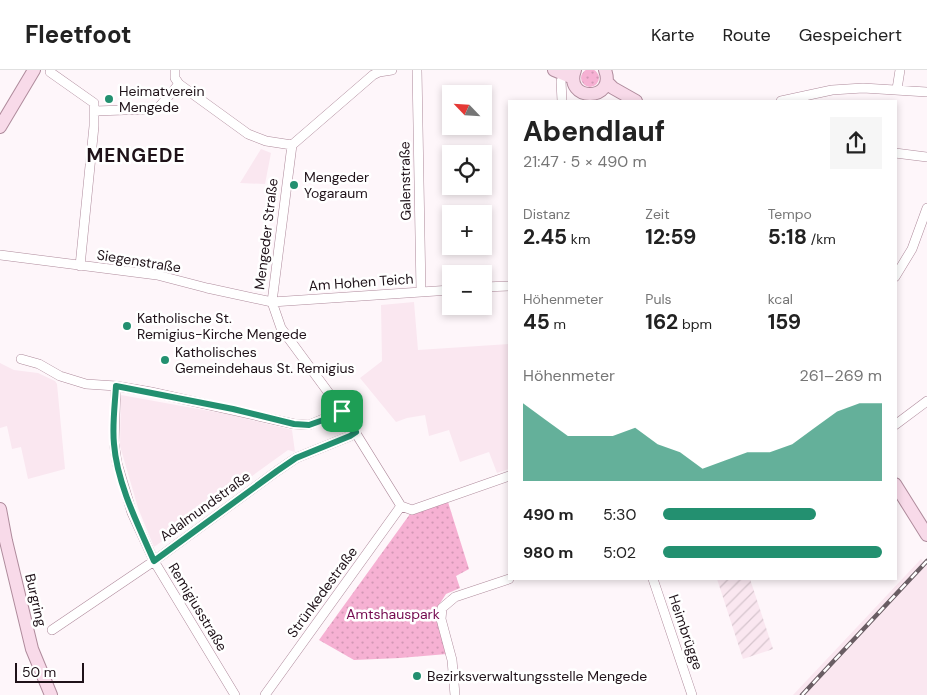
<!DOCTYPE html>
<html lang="de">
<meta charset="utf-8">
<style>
body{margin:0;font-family:"DM Sans",sans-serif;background:#f6f6f6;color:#222;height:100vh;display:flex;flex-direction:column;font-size:19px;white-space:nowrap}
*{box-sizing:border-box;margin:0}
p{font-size:16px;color:#767676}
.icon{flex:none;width:28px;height:28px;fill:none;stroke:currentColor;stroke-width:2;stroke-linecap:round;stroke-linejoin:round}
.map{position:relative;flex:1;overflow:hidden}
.details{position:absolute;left:508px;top:30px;width:389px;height:480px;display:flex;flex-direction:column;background:#fff;border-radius:0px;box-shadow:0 2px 8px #0003}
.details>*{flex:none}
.needle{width:32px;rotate:295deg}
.buttons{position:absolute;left:442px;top:15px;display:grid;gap:10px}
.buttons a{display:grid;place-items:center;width:50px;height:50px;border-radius:0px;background:#fff;box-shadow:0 2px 8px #0003;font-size:25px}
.scale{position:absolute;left:15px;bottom:12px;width:69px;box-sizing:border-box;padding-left:5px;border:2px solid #1f1219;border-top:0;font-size:14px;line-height:18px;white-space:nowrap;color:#1f1219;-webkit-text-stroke:4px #fff;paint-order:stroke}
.pin{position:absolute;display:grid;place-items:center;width:42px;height:42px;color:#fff;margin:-21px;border-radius:10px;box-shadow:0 2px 8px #0006}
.round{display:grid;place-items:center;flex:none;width:52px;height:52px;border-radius:0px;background:#f6f6f6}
.head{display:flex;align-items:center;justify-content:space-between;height:85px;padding:0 15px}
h1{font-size:28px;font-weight:700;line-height:38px}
.metrics{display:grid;grid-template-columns:repeat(3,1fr);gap:8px;height:85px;padding:5px 15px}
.metrics div{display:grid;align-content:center}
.metrics b{font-size:21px;font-weight:700}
.metrics small{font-size:14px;font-weight:400}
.metrics p{font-size:14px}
.chart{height:140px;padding:10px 15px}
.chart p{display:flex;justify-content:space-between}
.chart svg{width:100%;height:90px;margin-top:5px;fill:#239070;opacity:.7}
ul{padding:0 15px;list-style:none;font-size:16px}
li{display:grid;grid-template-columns:80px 60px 1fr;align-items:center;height:38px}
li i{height:12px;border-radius:6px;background:#239070}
header{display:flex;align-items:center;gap:30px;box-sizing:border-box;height:70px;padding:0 25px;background:#fff;border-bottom:1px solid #e0e0e0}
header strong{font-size:24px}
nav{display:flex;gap:28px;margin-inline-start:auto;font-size:18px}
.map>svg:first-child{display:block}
</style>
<header>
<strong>Fleetfoot</strong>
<nav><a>Karte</a><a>Route</a><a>Gespeichert</a></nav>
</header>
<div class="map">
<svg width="927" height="625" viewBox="0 0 927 625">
<defs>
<pattern id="industrial-furrows" width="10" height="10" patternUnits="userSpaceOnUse" patternTransform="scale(1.25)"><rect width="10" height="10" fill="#fae7f0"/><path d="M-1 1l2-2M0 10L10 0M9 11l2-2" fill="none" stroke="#d6c5cd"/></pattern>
<pattern id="grass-dots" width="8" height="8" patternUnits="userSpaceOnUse" patternTransform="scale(1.25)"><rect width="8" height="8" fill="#f6b1d3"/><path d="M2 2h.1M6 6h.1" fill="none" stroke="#d297b5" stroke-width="1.8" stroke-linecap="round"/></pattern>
</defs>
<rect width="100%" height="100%" fill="#fef6fa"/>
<path fill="#fae7f0" d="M261 79 271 83 265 114 240 113Z
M414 232 418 280 509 274V399L497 403 489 382 460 392 449 360 429 366 425 345 407 348 396 352 360 308 382 291 381 235Z
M0 293 14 300 38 303 55 311 57 314 65 399 28 409 21 377 12 379 7 356 0 358Z
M121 325 226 344 292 360 295 382 288 380 154 477 138 438 120 376Z
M921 489 927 495V625H793Z"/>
<path fill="url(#industrial-furrows)" d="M717 509H750L773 579 743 589Z"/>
<path fill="url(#grass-dots)" d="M581 8a9 9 0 1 1 18 0a9 9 0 1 1-18 0Z
M448 432 469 499 456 506 460 518 446 524 437 538 447 584 400 588 354 590 319 570 410 444Z"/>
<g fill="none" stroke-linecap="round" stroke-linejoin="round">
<defs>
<path id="street" d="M175 0V8L179 14 248 64 266 71 292 75
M392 0 379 2 373 5 292 75 272 232 281 258 342 341 401 436
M417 0 421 222
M50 2 94 33V56L80 196
M561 11 562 31
M897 19 900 0
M781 31 832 20 863 18 927 22
M95 41 153 39 159 37 179 14
M895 83 927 87
M0 185 157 205 207 218 272 232 451 220
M895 207 912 179 927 138
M484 217 509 216
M21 289 39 294 60 306 86 314 116 316 151 322 294 354 309 355 342 341
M116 316 114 373 117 393 132 443 154 491 235 625
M895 355 927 331
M401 436 412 440 509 406
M653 509 692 625
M52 560 154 491 277 401 296 388 350 366 355 362
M265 625 401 436
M455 625 452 590 441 549 442 538 455 527 509 509"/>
<path id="secondary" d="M554 0 573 8
M575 0C563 32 617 32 605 0
M607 12 613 18 636 31
M0 57 34 0
M895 414 927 465
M0 439 6 471 32 579 51 625"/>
</defs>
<use href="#street" stroke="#af8b9c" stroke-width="10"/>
<use href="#secondary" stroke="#af8b9c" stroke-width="14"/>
<use href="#street" stroke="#fff" stroke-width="9"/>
<use href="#secondary" stroke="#f8dae9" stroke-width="12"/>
<defs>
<path id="rail" d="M802 625 927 491"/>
</defs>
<use href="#rail" stroke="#695d63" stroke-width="4.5"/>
<use href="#rail" stroke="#fff" stroke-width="2.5" stroke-dasharray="8" stroke-linecap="butt"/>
</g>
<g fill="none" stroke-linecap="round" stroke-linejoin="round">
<defs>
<path id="route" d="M116 316 233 339 294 354 309 355 326 349 342 341 356 362 350 366 296 388 277 401 154 491C138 455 117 413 114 374 112 355 115 334 116 316Z"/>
</defs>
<use href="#route" stroke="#fff" stroke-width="10"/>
<use href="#route" stroke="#239070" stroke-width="6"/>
</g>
<g fill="#239070" stroke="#fff" stroke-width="2">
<circle cx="109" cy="29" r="5"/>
<circle cx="294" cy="115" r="5"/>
<circle cx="127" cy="256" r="5"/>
<circle cx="165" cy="290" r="5"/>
<circle cx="417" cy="606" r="5"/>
</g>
<g text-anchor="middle" stroke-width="5" stroke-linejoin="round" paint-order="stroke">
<g font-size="14" fill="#1f1219" stroke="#fff" text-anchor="start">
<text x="119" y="26">Heimatverein<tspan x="119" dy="16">Mengede</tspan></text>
<text x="304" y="112">Mengeder<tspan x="304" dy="16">Yogaraum</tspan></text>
<text x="137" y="253">Katholische St.<tspan x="137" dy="16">Remigius-Kirche Mengede</tspan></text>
<text x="175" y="287">Katholisches<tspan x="175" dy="16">Gemeindehaus St. Remigius</tspan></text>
<text x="427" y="611">Bezirksverwaltungsstelle Mengede</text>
</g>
<g font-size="14" fill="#1f1219" stroke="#fff">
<text transform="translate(405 111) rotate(-91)" y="5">Galenstraße</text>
<text transform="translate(266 164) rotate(-83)" y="5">Mengeder Straße</text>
<text transform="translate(139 191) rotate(9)" y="5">Siegenstraße</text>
<text transform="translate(361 212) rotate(-4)" y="5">Am Hohen Teich</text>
<text transform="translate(205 436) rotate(-36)" y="5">Adalmundstraße</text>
<text transform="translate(322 522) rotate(-54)" y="5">Strünkedestraße</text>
<text transform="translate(36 530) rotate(77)" y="5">Burgring</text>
<text transform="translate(198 537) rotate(59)" y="5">Remigiusstraße</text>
<text transform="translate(686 562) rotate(71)" y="5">Heimbrügge</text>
</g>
<g font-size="14" fill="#740a4f" stroke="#fff">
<text x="393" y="549">Amtshauspark</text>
</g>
<g font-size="19" font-weight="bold" letter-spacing="1" fill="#1f1219" stroke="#fff">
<text x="136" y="92">MENGEDE</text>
</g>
</g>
</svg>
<div class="buttons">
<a><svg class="needle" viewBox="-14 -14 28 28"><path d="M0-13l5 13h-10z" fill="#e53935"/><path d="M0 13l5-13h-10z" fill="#767676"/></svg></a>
<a><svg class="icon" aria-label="locate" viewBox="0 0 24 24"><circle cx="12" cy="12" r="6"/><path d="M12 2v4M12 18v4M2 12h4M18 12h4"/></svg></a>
<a>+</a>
<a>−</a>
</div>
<div class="scale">50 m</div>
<div class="pin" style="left:342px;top:341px;background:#1e9e55"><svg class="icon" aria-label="arrive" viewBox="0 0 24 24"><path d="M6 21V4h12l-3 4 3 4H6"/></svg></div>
<section class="details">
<div class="head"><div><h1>Abendlauf</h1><p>21:47 · 5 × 490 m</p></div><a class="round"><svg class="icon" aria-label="share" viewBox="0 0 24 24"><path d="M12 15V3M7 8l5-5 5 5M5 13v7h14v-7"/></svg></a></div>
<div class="metrics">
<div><p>Distanz</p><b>2.45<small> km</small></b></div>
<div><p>Zeit</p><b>12:59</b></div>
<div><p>Tempo</p><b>5:18<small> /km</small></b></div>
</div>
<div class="metrics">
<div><p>Höhenmeter</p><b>45<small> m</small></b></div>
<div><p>Puls</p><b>162<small> bpm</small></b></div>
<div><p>kcal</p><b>159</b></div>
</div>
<div class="chart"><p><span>Höhenmeter</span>261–269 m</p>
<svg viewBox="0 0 160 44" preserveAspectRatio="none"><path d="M0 44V6L10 14L20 22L30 22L40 22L50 18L60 26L70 30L80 38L90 34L100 30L110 30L120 26L130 18L140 10L150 6L160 6V44z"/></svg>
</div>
<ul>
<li><b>490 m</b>5:30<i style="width:70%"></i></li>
<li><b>980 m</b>5:02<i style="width:100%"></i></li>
</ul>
</section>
</div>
